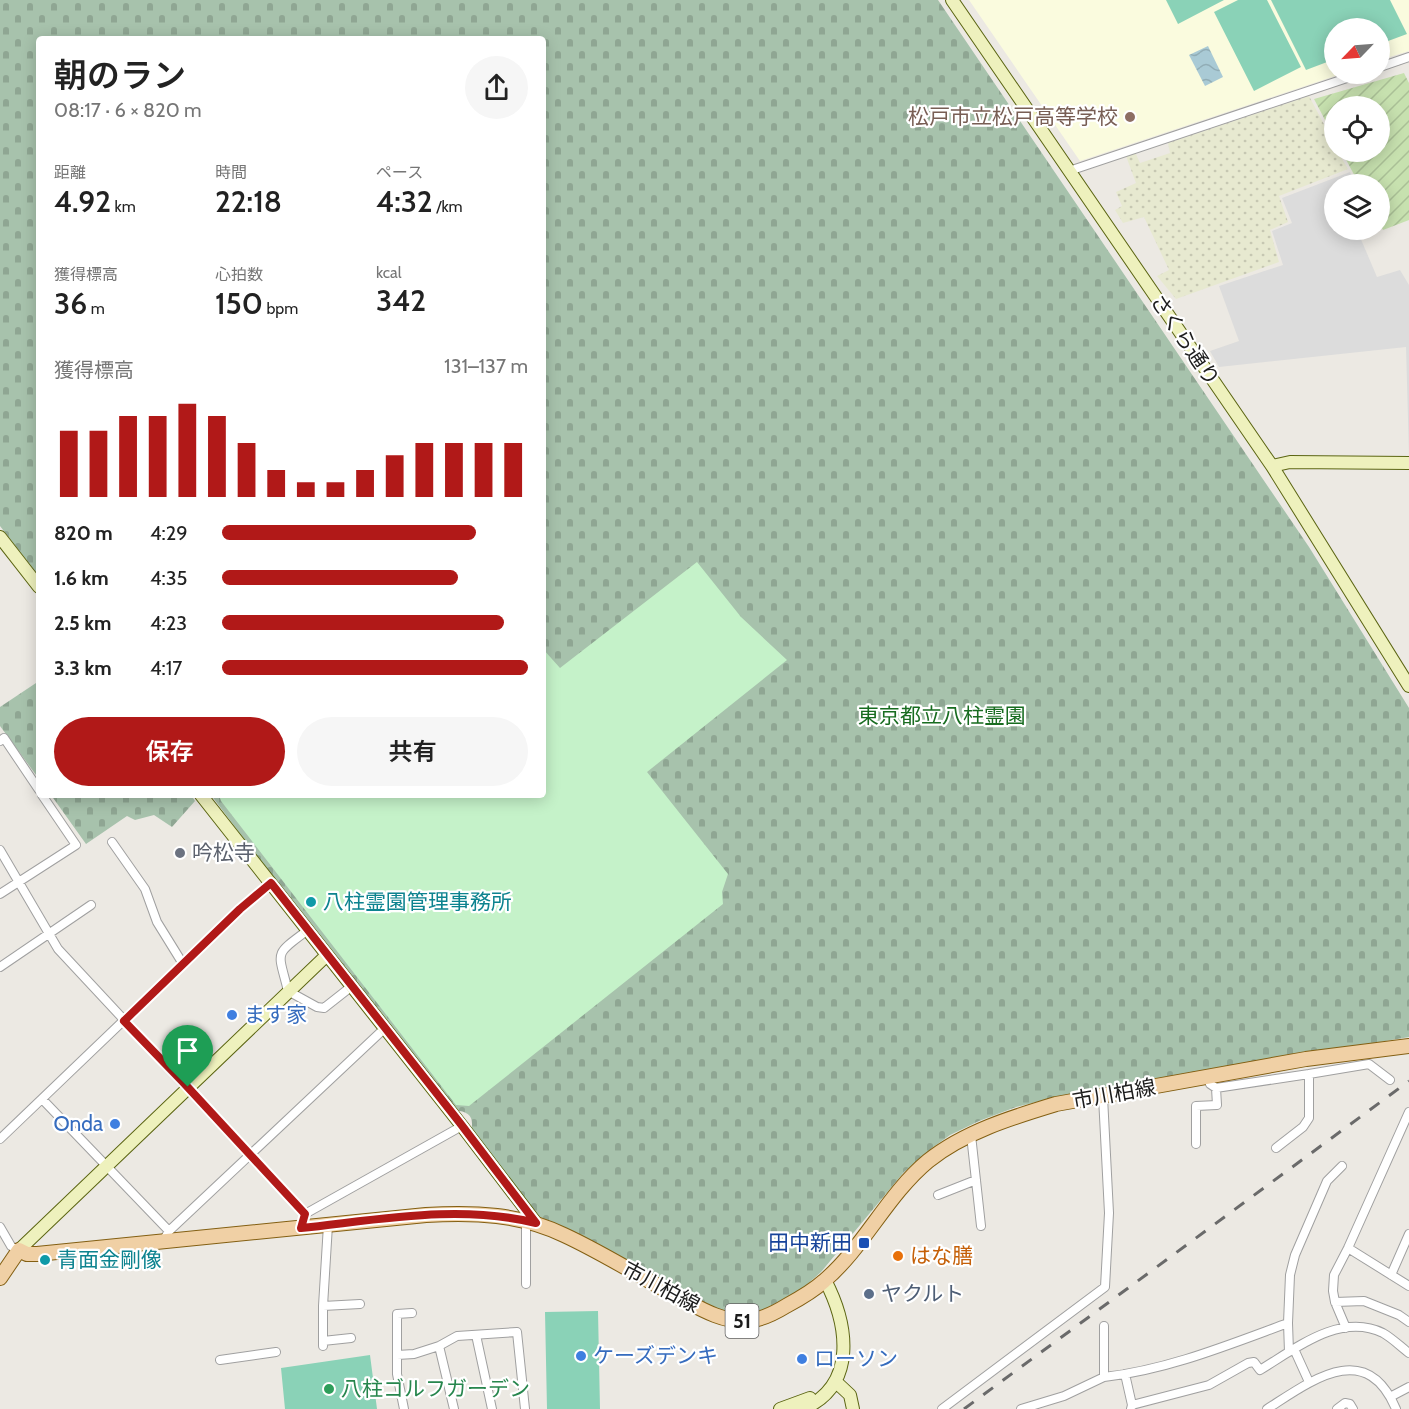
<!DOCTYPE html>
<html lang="ja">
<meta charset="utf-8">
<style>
body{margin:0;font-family:Cabin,"Noto Sans JP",sans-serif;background:#f6f6f6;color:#222;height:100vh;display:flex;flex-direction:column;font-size:22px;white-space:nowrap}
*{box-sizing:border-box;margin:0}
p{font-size:20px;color:#767676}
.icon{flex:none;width:33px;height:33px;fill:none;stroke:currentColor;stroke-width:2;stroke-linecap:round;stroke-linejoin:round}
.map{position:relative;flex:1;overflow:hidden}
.side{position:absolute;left:36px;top:36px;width:510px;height:762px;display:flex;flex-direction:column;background:#fff;border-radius:6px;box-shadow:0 3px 15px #0003}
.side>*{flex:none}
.needle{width:39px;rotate:245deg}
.tools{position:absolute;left:1324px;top:18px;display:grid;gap:12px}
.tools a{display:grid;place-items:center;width:66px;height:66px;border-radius:50%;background:#fff;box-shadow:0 3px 15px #0003;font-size:30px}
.pin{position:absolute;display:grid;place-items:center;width:51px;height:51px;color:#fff;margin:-62px -26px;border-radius:50% 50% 50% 0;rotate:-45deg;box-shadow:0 0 6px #0007}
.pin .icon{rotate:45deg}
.round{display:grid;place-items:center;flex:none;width:63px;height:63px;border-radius:32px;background:#f6f6f6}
.head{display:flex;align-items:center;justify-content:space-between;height:102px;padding:0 18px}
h1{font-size:33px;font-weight:600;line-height:45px}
.stats{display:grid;grid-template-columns:repeat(3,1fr);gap:9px;height:102px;padding:6px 18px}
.stats div{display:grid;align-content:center}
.stats b{font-size:30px;font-weight:600}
.stats small{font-size:16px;font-weight:400}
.stats p{font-size:16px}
.chart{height:168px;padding:12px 18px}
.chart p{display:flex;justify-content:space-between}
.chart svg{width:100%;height:108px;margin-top:6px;stroke:#b11918;stroke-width:6}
.button{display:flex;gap:12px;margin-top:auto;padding:12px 18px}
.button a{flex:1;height:69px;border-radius:36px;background:#b11918;color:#fff;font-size:24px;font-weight:600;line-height:69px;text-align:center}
.button a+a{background:#f6f6f6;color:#222}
ul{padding:0 18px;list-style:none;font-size:20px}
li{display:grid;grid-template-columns:96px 72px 1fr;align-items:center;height:45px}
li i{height:15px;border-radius:8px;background:#b11918}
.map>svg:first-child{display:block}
</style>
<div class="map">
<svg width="1409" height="1409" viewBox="0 0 1409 1409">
<defs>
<pattern id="farmland-dots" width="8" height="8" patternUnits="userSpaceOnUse" patternTransform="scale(1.5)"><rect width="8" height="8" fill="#e7e9d0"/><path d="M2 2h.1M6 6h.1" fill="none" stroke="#c6c7b2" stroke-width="1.8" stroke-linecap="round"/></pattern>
<pattern id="cemetery-stones" width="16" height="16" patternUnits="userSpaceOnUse" patternTransform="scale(1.5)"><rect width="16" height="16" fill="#a7c2ac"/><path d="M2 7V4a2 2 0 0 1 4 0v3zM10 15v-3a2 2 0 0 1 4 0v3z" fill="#8fa693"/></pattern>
<pattern id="garden-furrows" width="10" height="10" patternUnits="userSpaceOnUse" patternTransform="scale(1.5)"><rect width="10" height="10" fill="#c7e1af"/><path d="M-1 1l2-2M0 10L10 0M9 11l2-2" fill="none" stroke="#aac096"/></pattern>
<pattern id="water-waves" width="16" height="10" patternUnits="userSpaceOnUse" patternTransform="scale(1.5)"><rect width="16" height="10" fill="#a9cad5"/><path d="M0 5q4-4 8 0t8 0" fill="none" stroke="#91adb6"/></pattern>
</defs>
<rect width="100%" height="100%" fill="#ece9e3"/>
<path fill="#fafbde" d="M969 0H1409V51L1380 60V28H1335V74H1341L1080 161Z"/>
<path fill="url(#farmland-dots)" d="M1309 96 1335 145V152H1338L1348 169 1279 196 1288 222 1270 230 1279 262 1176 299 1157 276 1169 270 1144 217 1123 223 1115 210 1122 206 1116 192 1136 183 1126 156 1135 152 1140 163 1170 153 1168 143Z"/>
<path fill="url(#cemetery-stones)" d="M0 0H938L1309 547 1409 708V1037L1053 1098 1016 1107 979 1121 950 1135 932 1148 904 1172 821 1272 802 1289 765 1309 744 1314 726 1312 710 1306 603 1247 540 1217 471 1133C474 1117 471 1112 454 1110L316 935 211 795H543V39H39V576L0 526Z
M39 681V779L0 726V707Z
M51 795H191L195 801 172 827 154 815 135 820 127 816 86 844Z"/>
<path fill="#c5f2c9" d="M697 562 741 617 787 660 647 772 728 874 722 892 723 904 469 1106 456 1105 221 801 219 795H543V649L560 668Z"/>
<path fill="url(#garden-furrows)" d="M1404 73 1409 83V220L1383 230 1380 224V184H1359L1342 152H1380V106H1335V139L1314 99Z"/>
<path fill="#8ad2b7" d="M1166 0H1224L1178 24Z
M1238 0H1267L1301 67 1254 91 1214 12Z
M1271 0H1390L1407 34 1380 44V28H1335V59L1306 70Z
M598 1311 600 1409H547L545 1312Z
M370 1355 377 1409H285L281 1368Z"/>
<path fill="#dcdcdc" d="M1350 172 1356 184H1335V230H1357L1377 277 1400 270 1409 285V455L1406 347 1219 367 1210 351 1239 341 1219 286 1283 265 1272 231 1292 223 1282 198Z"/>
<path fill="url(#water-waves)" d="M1208 46 1223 77 1205 86 1189 55Z"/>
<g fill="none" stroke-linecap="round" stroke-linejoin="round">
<defs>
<path id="street" d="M1380 67 1409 57
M1069 171 1359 74
M0 741 4 738 39 790
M112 842 145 889 157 922 183 964
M0 850 58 949 305 1214 301 1228
M0 894 76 845 42 795
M308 930C273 956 278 950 288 991L317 1007 324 1008 352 986
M0 967 91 905
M1216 1088 1309 1074
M43 1100 169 1231
M971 1135 981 1226
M0 1139 240 909 271 883
M1196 1144V1106L1217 1105 1216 1088 1210 1084 1208 1078
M1276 1148 1303 1127 1309 1118V1074L1369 1064 1390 1080
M938 1195 976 1180
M305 1214 462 1126
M526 1220V1284
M0 1227 11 1246 19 1250
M163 1241 169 1231 385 1028
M1348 1248 1409 1286
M1391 1275 1409 1234
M1335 1302 1364 1301 1399 1315 1409 1322
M323 1306 360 1304
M1288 1323 1290 1275 1295 1255 1327 1181 1342 1166
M1104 1326V1377C1167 1370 1228 1345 1288 1323L1289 1352
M1346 1328 1335 1302 1333 1291 1334 1275 1348 1248 1409 1112
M476 1335 492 1409
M323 1341 351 1338
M323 1346V1306L328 1225
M1294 1349 1309 1382
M397 1355 414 1354 439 1346
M220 1360 276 1352
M1125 1374 1132 1405
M1390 1397 1409 1387
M404 1409 397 1374V1314L412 1313
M454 1409 439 1346 457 1336 517 1332 525 1409
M942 1409 1105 1287 1109 1213 1103 1097
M1021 1409 1064 1396 1104 1377
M1131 1409 1132 1405 1209 1385 1248 1363 1254 1362 1260 1370C1295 1349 1340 1312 1383 1333 1392 1338 1401 1347 1409 1353
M1267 1409C1311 1381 1366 1338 1396 1409
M1337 1409 1345 1403 1350 1404 1353 1409"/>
<path id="secondary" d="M952 0 1272 466 1409 686
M1272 466 1290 462 1409 463
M0 537 39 587
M201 795 462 1126 536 1223
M19 1250 327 955
M835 1381 850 1395 853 1409
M780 1409 810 1398
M803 1409C858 1385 848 1324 825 1280"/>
<path id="primary" d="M0 1278 19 1250 27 1254H37L426 1215C474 1212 521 1214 564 1235 603 1253 639 1276 676 1296 698 1307 719 1321 744 1321 759 1321 773 1314 786 1306 799 1299 813 1291 824 1281 864 1247 887 1195 928 1161 964 1132 1013 1117 1056 1104L1306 1059 1409 1046"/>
</defs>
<use href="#street" stroke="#a0a0a0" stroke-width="10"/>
<use href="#secondary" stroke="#5b6512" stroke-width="14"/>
<use href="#primary" stroke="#835f12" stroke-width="16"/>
<use href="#street" stroke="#fff" stroke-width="8"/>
<use href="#secondary" stroke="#eef1bd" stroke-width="12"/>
<use href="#primary" stroke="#f0d0a5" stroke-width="14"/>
<path stroke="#6a6a6a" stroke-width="3" stroke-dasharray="12 12" stroke-linecap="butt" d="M964 1409 1409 1081"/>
</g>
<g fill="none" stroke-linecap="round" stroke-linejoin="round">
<defs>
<path id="route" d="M271 883 460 1123 536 1223C459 1204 378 1220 301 1228L305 1214 182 1081 124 1021 240 909Z"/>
</defs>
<use href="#route" stroke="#fff" stroke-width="12"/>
<use href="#route" stroke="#b11918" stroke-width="8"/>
</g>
<circle fill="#8d6e63" stroke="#fff" stroke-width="2" cx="1130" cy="117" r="6"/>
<circle fill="#6b7280" stroke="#fff" stroke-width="2" cx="180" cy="853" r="6"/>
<g fill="#0f9aa8" stroke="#fff" stroke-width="2">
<circle cx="311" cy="902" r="6"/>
<circle cx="45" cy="1260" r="6"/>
</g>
<g fill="#3f7fe0" stroke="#fff" stroke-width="2">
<circle cx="232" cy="1015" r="6"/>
<circle cx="115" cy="1124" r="6"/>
<circle cx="581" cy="1356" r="6"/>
<circle cx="802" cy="1359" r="6"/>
</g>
<rect fill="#1a4fb4" stroke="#fff" stroke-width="2" x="858" y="1237" width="12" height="12" rx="3"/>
<circle fill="#e8710a" stroke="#fff" stroke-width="2" cx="898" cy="1256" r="6"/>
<circle fill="#5c6f8a" stroke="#fff" stroke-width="2" cx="869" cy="1294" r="6"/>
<circle fill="#2e9e5b" stroke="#fff" stroke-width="2" cx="329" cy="1389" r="6"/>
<g text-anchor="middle" stroke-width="4.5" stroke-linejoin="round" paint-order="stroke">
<rect fill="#fff" stroke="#606060" stroke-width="1.5" x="725.5" y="1304" width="33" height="34" rx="4.5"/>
<g font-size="20" font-weight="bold" fill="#1c1c1c">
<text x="742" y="1328">51</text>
</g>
<g font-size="21" fill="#785e54" stroke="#fff" text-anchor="end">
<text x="1118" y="124">松戸市立松戸高等学校</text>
</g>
<g font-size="21" fill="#1c1c1c" stroke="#fff">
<text transform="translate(1185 340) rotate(56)" y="7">さくら通り</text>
<text transform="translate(1114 1094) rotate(-10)" y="7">市川柏線</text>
<text transform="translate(661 1287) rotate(28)" y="7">市川柏線</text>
</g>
<g font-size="21" fill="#186c20" stroke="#fff">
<text x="942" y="723">東京都立八柱霊園</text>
</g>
<g font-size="21" fill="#5b616d" stroke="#fff" text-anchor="start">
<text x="192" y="860">吟松寺</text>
</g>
<g font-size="21" fill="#0d838f" stroke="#fff" text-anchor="start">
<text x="323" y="909">八柱霊園管理事務所</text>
<text x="57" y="1267">青面金剛像</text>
</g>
<g font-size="21" fill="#366cbe" stroke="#fff" text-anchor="start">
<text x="244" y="1022">ます家</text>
<text x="103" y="1131" text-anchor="end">Onda</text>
<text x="593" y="1363">ケーズデンキ</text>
<text x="814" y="1366">ローソン</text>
</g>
<g font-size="21" fill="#164399" stroke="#fff" text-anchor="end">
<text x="852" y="1250">田中新田</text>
</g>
<g font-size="21" fill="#c56008" stroke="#fff" text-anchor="start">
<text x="910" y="1263">はな膳</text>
</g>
<g font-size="21" fill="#4e5e75" stroke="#fff" text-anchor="start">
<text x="881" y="1301">ヤクルト</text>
</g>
<g font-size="21" fill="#27864d" stroke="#fff" text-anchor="start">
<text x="341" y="1396">八柱ゴルフガーデン</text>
</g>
</g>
</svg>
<div class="tools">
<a><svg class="needle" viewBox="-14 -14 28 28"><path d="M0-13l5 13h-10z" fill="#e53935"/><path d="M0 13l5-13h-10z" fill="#767676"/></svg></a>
<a><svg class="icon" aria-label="locate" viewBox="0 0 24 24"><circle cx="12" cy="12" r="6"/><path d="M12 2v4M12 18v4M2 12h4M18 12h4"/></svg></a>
<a><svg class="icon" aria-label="layers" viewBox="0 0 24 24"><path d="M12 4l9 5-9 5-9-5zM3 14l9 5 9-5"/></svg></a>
</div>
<div class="pin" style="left:188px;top:1087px;background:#1e9e55"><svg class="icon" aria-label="arrive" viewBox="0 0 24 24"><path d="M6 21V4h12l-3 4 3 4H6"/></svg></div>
<section class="side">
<div class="head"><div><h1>朝のラン</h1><p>08:17 · 6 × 820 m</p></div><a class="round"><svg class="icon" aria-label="share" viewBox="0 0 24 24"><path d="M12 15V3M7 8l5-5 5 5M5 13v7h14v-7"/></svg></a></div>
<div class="stats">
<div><p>距離</p><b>4.92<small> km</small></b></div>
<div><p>時間</p><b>22:18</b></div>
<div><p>ペース</p><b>4:32<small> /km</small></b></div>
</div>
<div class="stats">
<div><p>獲得標高</p><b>36<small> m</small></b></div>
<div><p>心拍数</p><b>150<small> bpm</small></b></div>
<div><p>kcal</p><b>342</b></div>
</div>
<div class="chart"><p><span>獲得標高</span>131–137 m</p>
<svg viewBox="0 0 160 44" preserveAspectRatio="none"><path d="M5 44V17M15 44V17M25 44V11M35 44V11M45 44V6M55 44V11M65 44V22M75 44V33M85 44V38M95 44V38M105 44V33M115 44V27M125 44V22M135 44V22M145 44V22M155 44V22"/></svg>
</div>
<ul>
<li><b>820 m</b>4:29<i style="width:83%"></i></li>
<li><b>1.6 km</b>4:35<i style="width:77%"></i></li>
<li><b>2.5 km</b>4:23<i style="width:92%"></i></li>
<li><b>3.3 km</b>4:17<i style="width:100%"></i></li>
</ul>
<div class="button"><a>保存</a><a>共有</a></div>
</section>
</div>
